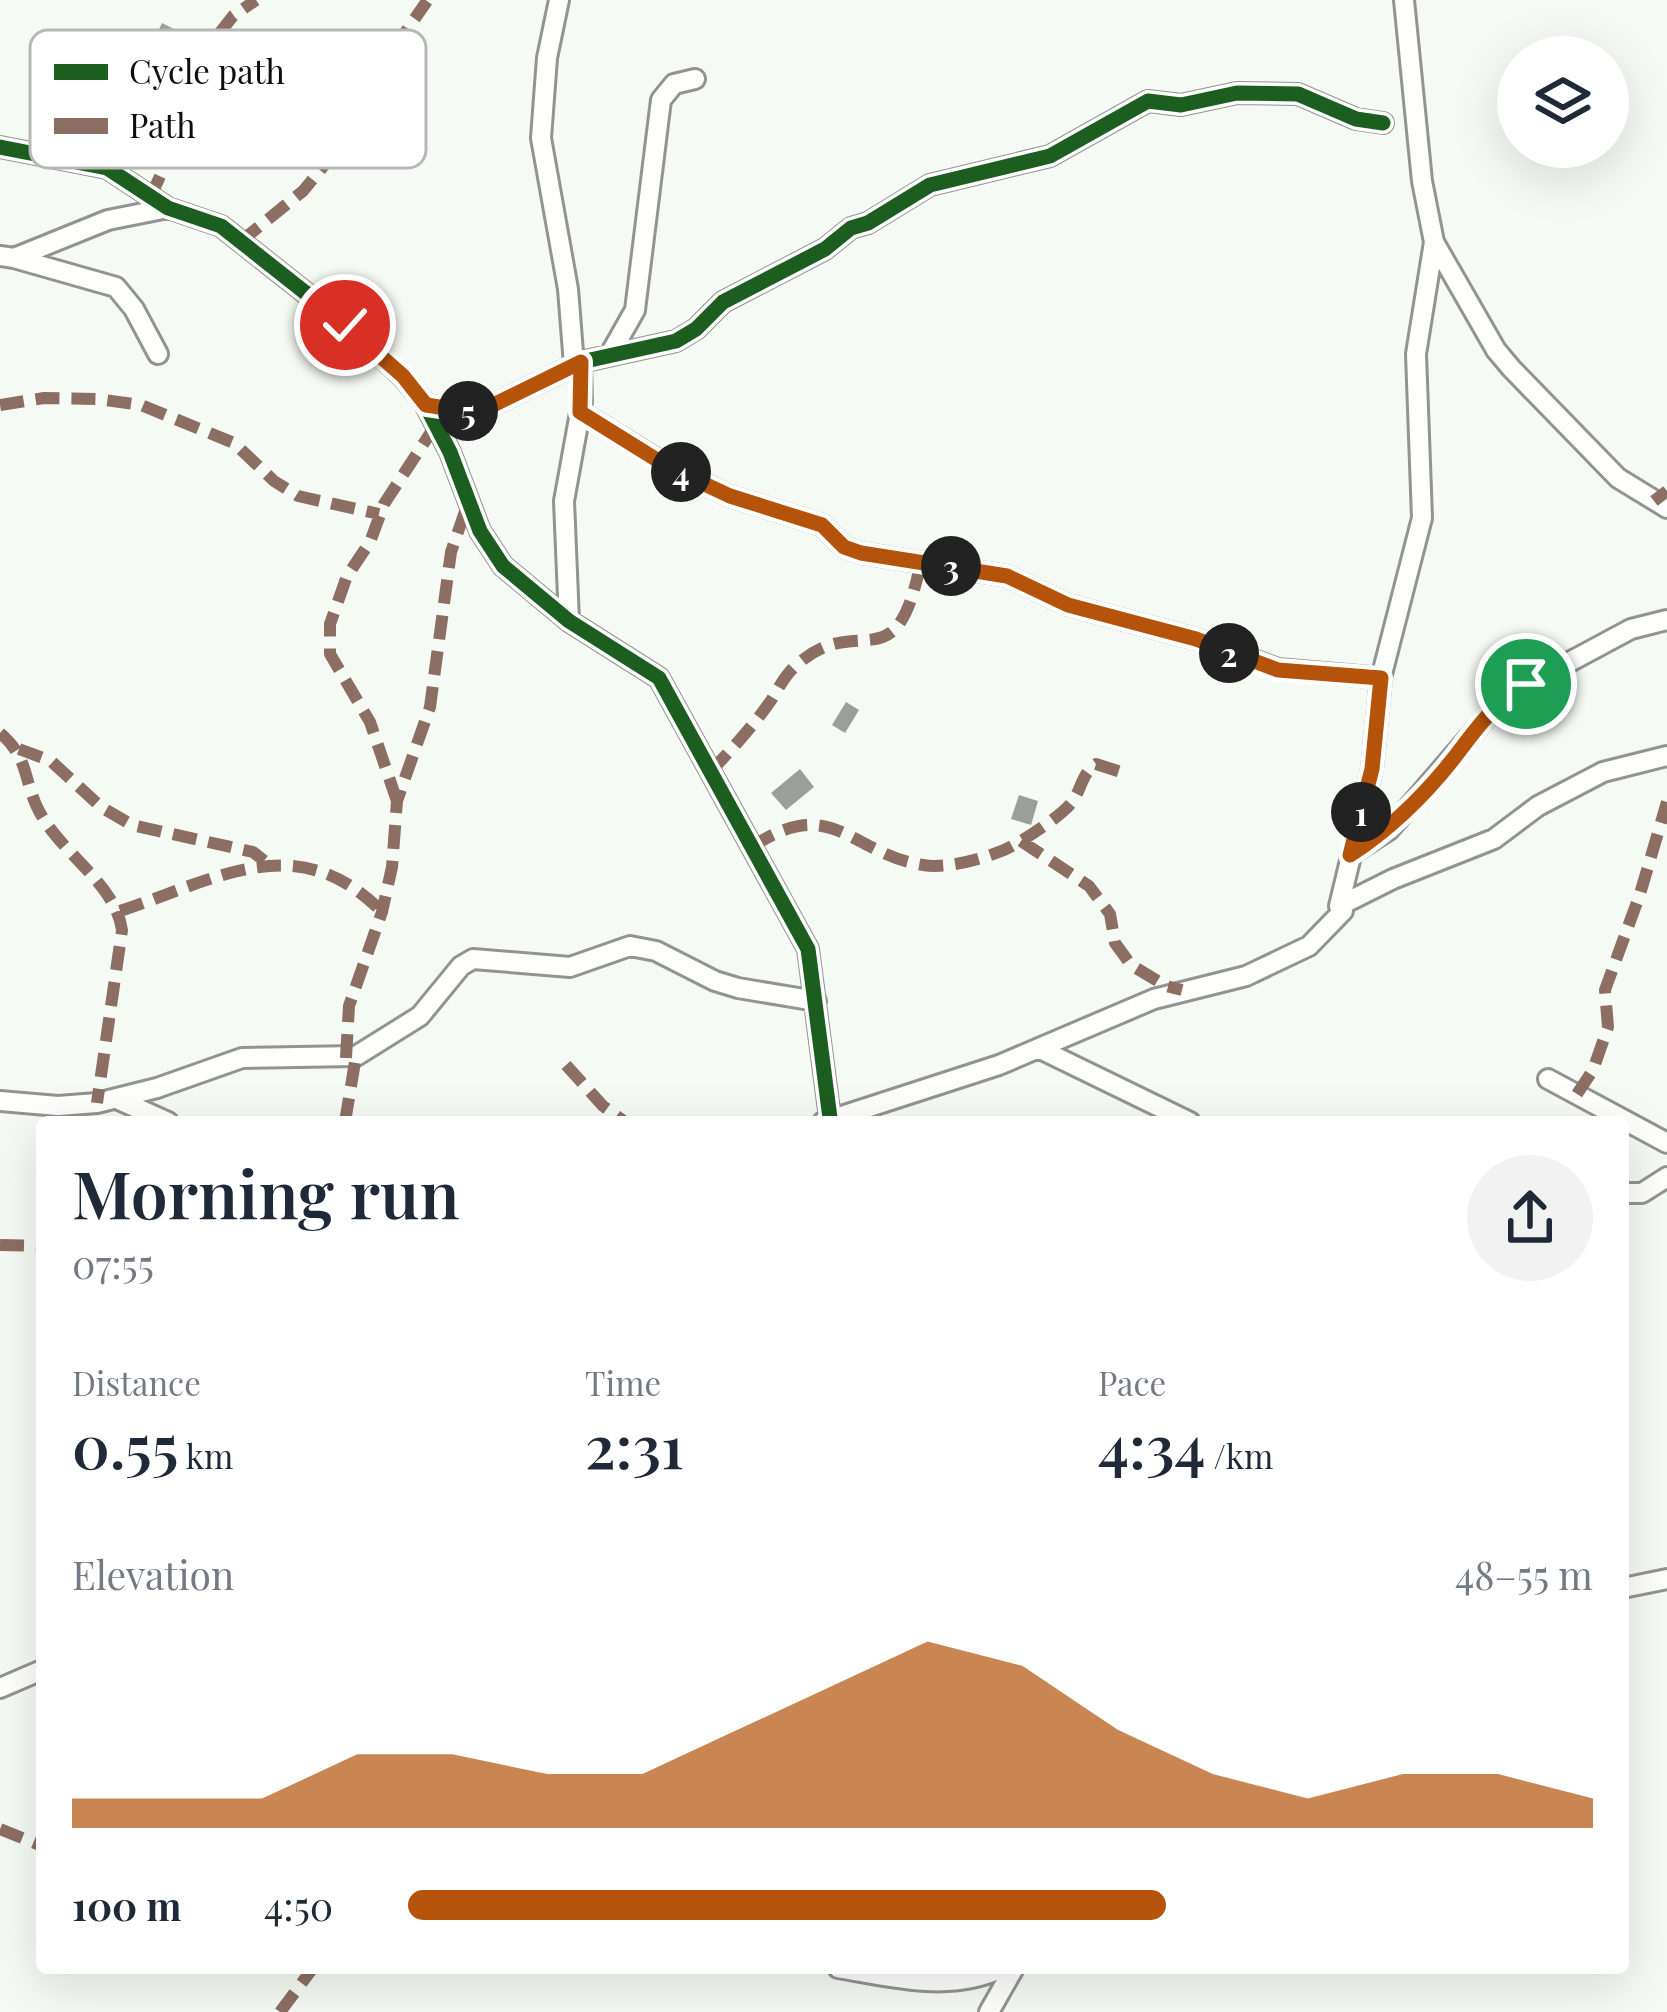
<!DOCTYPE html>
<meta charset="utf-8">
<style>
body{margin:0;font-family:"Playfair Display",serif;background:#f2f2f3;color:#1f2937;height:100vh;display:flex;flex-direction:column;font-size:45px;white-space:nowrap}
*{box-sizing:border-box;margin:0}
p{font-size:39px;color:#747a83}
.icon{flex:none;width:66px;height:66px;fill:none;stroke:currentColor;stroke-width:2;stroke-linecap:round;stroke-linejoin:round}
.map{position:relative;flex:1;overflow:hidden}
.details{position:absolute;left:36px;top:1116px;width:1593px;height:858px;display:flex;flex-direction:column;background:#fff;border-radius:12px;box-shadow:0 12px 48px #0002}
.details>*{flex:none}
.buttons{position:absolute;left:1497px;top:36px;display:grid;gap:24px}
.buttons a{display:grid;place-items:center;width:132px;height:132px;border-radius:50%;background:#fff;box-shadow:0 12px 48px #0002;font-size:60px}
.pin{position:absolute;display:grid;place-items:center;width:102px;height:102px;color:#fff;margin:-51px;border:6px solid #fff;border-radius:50%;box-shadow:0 3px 12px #0007}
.km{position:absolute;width:60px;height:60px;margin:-30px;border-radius:50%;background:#222;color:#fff;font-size:33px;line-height:60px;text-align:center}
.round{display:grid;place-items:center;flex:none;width:126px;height:126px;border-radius:63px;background:#f2f2f3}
.overview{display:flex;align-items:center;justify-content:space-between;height:204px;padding:0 36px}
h1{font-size:66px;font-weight:600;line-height:90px}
.metrics{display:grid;grid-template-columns:repeat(3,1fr);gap:18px;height:204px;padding:12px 36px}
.metrics div{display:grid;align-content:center}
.metrics b{font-size:60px;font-weight:600}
.metrics small{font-size:33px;font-weight:400}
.metrics p{font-size:33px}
.chart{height:336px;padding:24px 36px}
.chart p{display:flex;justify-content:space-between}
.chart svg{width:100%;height:216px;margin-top:12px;fill:#b45309;opacity:.7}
ul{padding:0 36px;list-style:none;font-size:39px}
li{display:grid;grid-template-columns:192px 144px 1fr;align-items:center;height:90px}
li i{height:30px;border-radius:15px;background:#b45309}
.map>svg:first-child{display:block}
</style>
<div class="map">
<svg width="1667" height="2012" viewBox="0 0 1667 2012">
<rect width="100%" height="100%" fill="#f6faf4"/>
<path fill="#9c9e99" d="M162 23 176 30 166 49 153 42Z
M846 702 859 710 845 733 832 725Z
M800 769 814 787 786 810 771 793Z
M1019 795 1038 801 1031 825 1011 819Z"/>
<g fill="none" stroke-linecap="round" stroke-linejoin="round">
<defs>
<path id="minor" d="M559 0 547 58 541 138 568 289 574 365
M0 147 107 168 168 208 221 226 345 324 403 377 424 402 450 452 480 531 503 566 569 621 659 678 808 949 830 1118
M1434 242 1496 350 1511 368 1618 478 1667 508
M0 256 14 258 108 220 168 208
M14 258 116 287 134 309 158 354
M609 356 635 310 661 100 674 84 695 79
M426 405 472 412 485 409 581 362 676 341 696 329 723 302 825 249 851 228 868 223 930 185 1050 156 1148 101 1181 105 1237 93 1298 94 1356 119 1383 123
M580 412 671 468 730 496 822 525 844 547 861 553 1007 576 1068 605 1196 639 1278 669 1381 678
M569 621 564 501 582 402 581 362
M1350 855 1389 830 1504 697 1631 629 1667 620
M1339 906 1372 769 1381 678 1422 518 1416 354 1434 242 1422 181 1404 0
M1040 1049 1190 1122
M1548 1079 1667 1143
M119 1100 168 1122
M0 1101 58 1106 97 1103 157 1088 242 1058 356 1056 420 1016 461 966 473 959 570 967 630 946 656 951 715 981 738 988 816 1001
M823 1122 999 1065 1154 999 1246 976 1309 946 1343 911 1339 906 1393 879 1494 839 1538 806 1603 772 1667 756
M1623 1193H1642L1667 1177
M1623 1588 1667 1579
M0 1688 42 1670
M838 1968C892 1977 950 1993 1002 1968
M989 2012 1014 1968"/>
</defs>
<use href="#minor" stroke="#929492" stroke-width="24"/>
<use href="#minor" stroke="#fefefd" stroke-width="18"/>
<path stroke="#8d6e63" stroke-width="12" stroke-dasharray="24 12" stroke-linecap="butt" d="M150 198 178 137 185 95 199 59 233 16 256 0
M240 242 303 191 364 117 393 50 427 1
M0 405 44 398 97 399 141 405 234 443 274 481 298 496 379 514
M1654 501 1667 491
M0 733C28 757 23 776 37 807 58 852 115 882 122 930L97 1103
M19 749 51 761 101 807 132 825 253 852 271 866
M711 771C732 749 755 724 772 699 781 684 786 673 800 662 862 611 896 686 921 561
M397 801 370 722 330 654V624L347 576 370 542 384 504 437 423
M1021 841 1089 886 1110 914 1115 943 1131 965 1166 986 1182 990
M752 847C832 793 851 854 923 865 947 869 982 859 1004 850 1020 843 1062 816 1072 802 1082 789 1081 774 1096 764L1130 775
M120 911C215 880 298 826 382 912
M346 1058 349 1006 382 912 392 867 397 801 430 707 451 552 468 503
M566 1065 603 1106 625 1122
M1577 1094 1593 1070 1608 1027 1605 990 1640 894 1667 802
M345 1122 356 1056
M0 1245 42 1246
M0 1829 42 1846
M280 2012 313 1968"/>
<defs>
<path id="cycleway" d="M0 147 107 168 168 208 221 226 345 324 403 377 424 402 450 452 480 531 503 566 569 621 659 678 808 949 830 1118
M426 405 472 412 485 409 581 362 676 341 696 329 723 302 825 249 851 228 868 223 930 185 1050 156 1148 101 1181 105 1237 93 1298 94 1356 119 1383 123"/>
</defs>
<use href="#cycleway" stroke="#fff" stroke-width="22"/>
<use href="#cycleway" stroke="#1b5e20" stroke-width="15"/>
</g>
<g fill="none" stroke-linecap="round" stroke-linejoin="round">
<defs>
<path id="route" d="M345 325 403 376 426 405 472 412 485 409 581 362 580 412 670 468 730 496 822 525 844 547 861 553 1007 576 1068 605 1196 639 1278 670 1381 678 1372 769 1350 855C1390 829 1424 796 1454 758 1476 729 1493 704 1526 684"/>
</defs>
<use href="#route" stroke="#fff" stroke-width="24"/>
<use href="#route" stroke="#b45309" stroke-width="15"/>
</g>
<rect x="30" y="30" width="396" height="138" rx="18" fill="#fff" stroke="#b7b7b7" stroke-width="3"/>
<rect x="54" y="64" width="54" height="16" fill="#1b5e20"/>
<rect x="54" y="118" width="54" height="16" fill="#8d6e63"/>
<g font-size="33" fill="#0e0e0e">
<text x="129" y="84">Cycle path</text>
<text x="129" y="138">Path</text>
</g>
</svg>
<div class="buttons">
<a><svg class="icon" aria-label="layers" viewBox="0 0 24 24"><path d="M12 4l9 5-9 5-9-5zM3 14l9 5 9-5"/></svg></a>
</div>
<div class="pin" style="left:1526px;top:684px;background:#1e9e55"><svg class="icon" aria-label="arrive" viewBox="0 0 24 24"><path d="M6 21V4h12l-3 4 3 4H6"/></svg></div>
<div class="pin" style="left:345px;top:325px;background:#d93025"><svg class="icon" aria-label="check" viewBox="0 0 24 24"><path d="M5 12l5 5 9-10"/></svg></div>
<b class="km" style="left:1361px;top:812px">1</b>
<b class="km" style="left:1229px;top:653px">2</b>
<b class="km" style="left:951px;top:566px">3</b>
<b class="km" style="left:681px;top:472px">4</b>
<b class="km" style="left:468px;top:411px">5</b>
<section class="details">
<div class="overview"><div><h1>Morning run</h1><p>07:55</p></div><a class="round"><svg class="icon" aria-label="share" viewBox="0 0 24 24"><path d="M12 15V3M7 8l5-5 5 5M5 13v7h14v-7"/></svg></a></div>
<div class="metrics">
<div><p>Distance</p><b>0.55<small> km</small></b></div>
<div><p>Time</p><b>2:31</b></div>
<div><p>Pace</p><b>4:34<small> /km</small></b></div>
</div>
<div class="chart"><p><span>Elevation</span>48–55 m</p>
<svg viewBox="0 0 160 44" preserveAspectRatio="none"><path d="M0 44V38L10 38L20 38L30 29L40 29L50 33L60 33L70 24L80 15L90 6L100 11L110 24L120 33L130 38L140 33L150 33L160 38V44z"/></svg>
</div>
<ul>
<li><b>100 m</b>4:50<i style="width:64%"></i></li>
</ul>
</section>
</div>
